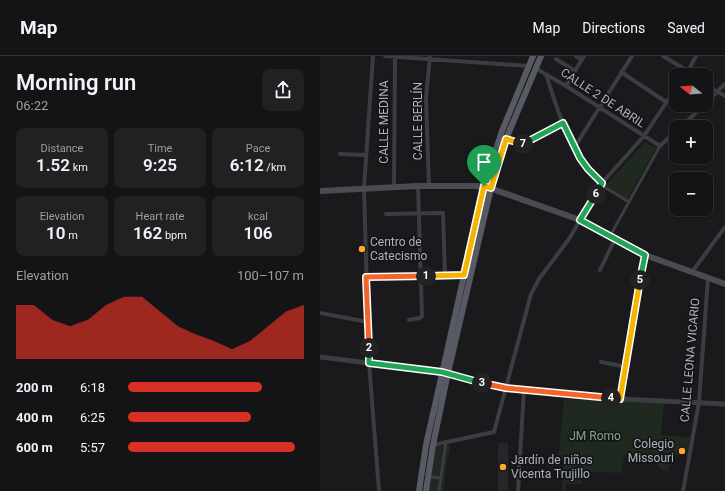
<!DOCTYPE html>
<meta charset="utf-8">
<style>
body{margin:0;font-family:Roboto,sans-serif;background:#212123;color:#f1f3f6;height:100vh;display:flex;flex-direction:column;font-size:15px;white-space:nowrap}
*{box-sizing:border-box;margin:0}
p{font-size:13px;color:#9d9ea1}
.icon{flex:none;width:22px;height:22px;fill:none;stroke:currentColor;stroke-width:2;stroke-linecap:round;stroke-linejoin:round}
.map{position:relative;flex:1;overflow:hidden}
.panel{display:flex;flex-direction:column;background:#141416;width:320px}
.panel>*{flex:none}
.needle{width:26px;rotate:287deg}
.controls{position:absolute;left:349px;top:12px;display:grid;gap:8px}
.controls a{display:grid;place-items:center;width:44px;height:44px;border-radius:8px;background:#141416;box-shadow:0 1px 3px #0004,0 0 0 1px #333335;font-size:20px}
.pin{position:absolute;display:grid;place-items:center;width:34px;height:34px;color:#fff;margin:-41px -17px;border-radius:50% 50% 50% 0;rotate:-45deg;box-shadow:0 0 4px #0007}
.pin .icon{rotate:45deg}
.km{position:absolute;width:20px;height:20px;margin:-10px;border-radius:50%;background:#222;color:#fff;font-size:11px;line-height:20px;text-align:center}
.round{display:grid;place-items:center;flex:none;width:42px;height:42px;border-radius:8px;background:#212123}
.overview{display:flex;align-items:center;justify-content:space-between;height:68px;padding:0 16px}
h1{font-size:22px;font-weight:600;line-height:30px}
.stats{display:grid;grid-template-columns:repeat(3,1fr);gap:6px;height:68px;padding:4px 16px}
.stats div{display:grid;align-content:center;border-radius:8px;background:#212123;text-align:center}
.stats b{font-size:17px;font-weight:600}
.stats small{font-size:11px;font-weight:400}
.stats p{font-size:11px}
.chart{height:112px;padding:8px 16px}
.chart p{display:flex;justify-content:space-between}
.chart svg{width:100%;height:72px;margin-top:4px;fill:#d93025;opacity:.7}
ul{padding:0 16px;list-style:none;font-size:13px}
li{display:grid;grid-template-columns:64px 48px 1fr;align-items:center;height:30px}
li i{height:10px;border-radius:5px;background:#d93025}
header{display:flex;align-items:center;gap:24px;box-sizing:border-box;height:56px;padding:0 20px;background:#141416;border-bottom:1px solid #333335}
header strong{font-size:19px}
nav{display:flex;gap:22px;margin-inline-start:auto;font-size:14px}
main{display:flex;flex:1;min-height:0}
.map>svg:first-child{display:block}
</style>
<header>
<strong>Map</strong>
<nav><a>Map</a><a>Directions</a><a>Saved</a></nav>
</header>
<main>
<section class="panel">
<div class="overview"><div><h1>Morning run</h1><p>06:22</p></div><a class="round"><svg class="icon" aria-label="share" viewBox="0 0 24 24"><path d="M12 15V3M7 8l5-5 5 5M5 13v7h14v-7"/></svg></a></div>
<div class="stats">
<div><p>Distance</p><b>1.52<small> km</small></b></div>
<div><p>Time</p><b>9:25</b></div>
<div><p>Pace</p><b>6:12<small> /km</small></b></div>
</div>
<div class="stats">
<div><p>Elevation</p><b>10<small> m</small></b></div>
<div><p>Heart rate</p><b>162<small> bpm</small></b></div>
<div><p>kcal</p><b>106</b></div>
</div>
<div class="chart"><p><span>Elevation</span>100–107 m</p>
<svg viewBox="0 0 160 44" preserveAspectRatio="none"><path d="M0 44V11L10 11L20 20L30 24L40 20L50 11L60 6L70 6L80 15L90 24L100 29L110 33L120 38L130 33L140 24L150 15L160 11V44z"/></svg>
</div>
<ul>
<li><b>200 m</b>6:18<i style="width:76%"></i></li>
<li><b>400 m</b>6:25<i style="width:70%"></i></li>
<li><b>600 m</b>5:57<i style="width:95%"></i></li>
</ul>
</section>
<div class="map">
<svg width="405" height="435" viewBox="0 0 405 435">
<rect width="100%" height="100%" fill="#1a1a1d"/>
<path fill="#26262a" d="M178 387H188V435H178Z"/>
<path fill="#202920" d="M325 86 336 92 307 144 284 131Z
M244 343 344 347 341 379 370 382 367 399 353 398 348 415 342 414 335 405 305 398 301 417 262 415V428H246L245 435H242L243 404H238Z
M131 389 127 406 124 435H109L115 391Z"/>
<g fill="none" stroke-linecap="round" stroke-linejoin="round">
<path stroke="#3b3d42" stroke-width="3" d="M187 83 202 88 243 67
M281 129 309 146
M290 180 340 90
M111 421 120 422
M119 435 126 386"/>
<path stroke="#3b3d42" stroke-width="4" d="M53 0 44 132 49 307 59 435
M65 0 209 10
M256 0 262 4
M343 0 368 15 371 19
M236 3 255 15
M215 12 246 30 340 90 356 75
M301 16 346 46
M226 18C234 44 245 79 259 102 265 111 274 119 282 127
M366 19 376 0
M386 29 405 40
M246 30 264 0
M386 47 405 28
M361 71 384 49
M254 92 312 0
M20 98 46 99
M109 130 106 42 110 0
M74 131 75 1
M66 158 123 157 125 219
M280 214 295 183
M372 216 405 171
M46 221 144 219
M0 257 48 266
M89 264 100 262 102 260 98 130
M281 306 307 311
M301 343 325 199
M113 389 174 376 211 238 219 223 249 183 282 127 324 80 356 32
M198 435 204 333
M363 435 379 346 388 222"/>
<path stroke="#3b3d42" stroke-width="5" d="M0 301 122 316 163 327 187 332 301 343 405 348"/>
<path stroke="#494c52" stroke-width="6" d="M0 135 98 130H164L260 164 325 199 405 228"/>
<path stroke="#575a62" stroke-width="6" d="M99 435 106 389 164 130 182 75 213 0
M106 435 113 389 128 317 171 132 186 83 221 0"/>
</g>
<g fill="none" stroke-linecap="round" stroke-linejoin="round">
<defs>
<path id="split-1" d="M106 220 144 219 164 130"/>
<path id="split-2" d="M49 292 46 221 106 220"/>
<path id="split-3" d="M49 292V307L122 316 162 327"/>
<path id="split-4" d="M162 327 186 332 291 342"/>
<path id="split-5" d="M291 342 300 343 320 224"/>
<path id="split-6" d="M276 138 260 164 325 199 320 224"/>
<path id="split-7" d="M203 88 243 67 260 102 268 113 282 127 276 138"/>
<path id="split-8" d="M164 130 171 132 186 83 203 88"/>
</defs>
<use href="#split-1" stroke="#fff" stroke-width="8"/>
<use href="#split-2" stroke="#fff" stroke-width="8"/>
<use href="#split-3" stroke="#fff" stroke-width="8"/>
<use href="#split-4" stroke="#fff" stroke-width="8"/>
<use href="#split-5" stroke="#fff" stroke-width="8"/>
<use href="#split-6" stroke="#fff" stroke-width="8"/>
<use href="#split-7" stroke="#fff" stroke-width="8"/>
<use href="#split-8" stroke="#fff" stroke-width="8"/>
<use href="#split-1" stroke="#f5b400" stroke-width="5"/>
<use href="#split-2" stroke="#f0652b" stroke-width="5"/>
<use href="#split-3" stroke="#22a559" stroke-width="5"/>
<use href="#split-4" stroke="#f0652b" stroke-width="5"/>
<use href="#split-5" stroke="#f5b400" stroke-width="5"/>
<use href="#split-6" stroke="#22a559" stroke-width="5"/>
<use href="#split-7" stroke="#22a559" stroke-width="5"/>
<use href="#split-8" stroke="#f5b400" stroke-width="5"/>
</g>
<g fill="#ffa830" stroke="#151518" stroke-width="1.5">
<circle cx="42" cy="193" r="4"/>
<circle cx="362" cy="395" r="4"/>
<circle cx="183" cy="411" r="4"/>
</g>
<g text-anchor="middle" stroke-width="3.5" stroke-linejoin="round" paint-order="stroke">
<g font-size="12" fill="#acb3bd" stroke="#151518">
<text transform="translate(283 42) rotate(33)" y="4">CALLE 2 DE ABRIL</text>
<text transform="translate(98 65) rotate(-90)" y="4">CALLE BERLÍN</text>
<text transform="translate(64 66) rotate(-90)" y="4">CALLE MEDINA</text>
<text transform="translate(370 304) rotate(-85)" y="4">CALLE LEONA VICARIO</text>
</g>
<g font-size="12" fill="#acb3bd" stroke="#151518" text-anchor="start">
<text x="50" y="190">Centro de<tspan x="50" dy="14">Catecismo</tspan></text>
<text x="354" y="392" text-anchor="end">Colegio<tspan x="354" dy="14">Missouri</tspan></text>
<text x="191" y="408">Jardín de niños<tspan x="191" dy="14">Vicenta Trujillo</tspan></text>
</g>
<g font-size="12" fill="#83a982" stroke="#151518">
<text x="275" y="384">JM Romo</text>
</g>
</g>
</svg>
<div class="controls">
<a><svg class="needle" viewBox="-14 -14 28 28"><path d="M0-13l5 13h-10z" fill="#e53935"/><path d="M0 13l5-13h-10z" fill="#9d9ea1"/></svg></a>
<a>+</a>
<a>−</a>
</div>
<div class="pin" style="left:164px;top:130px;background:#1e9e55"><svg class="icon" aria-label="arrive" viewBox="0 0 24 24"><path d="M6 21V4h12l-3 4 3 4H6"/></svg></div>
<b class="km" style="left:106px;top:220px">1</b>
<b class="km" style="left:49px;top:292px">2</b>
<b class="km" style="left:162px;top:327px">3</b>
<b class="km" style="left:291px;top:342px">4</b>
<b class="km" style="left:320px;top:224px">5</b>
<b class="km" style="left:276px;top:138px">6</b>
<b class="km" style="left:203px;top:88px">7</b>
</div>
</main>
